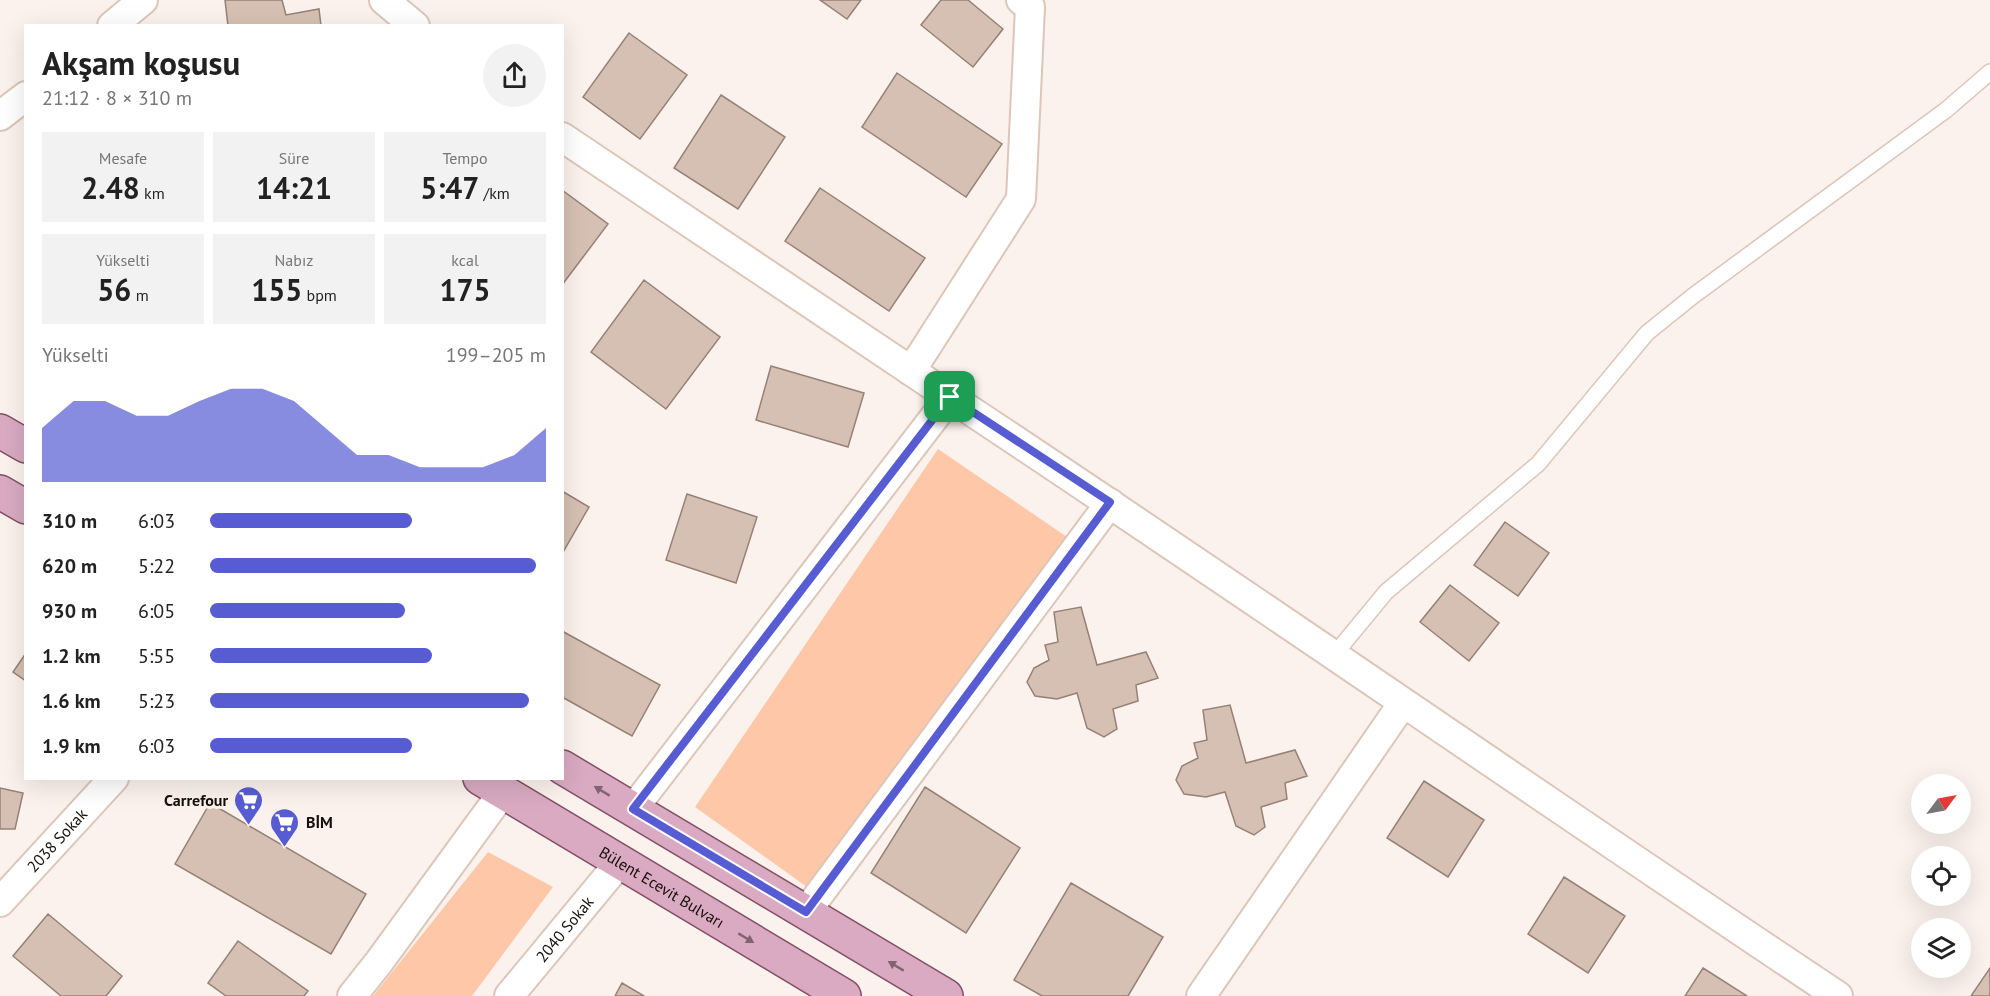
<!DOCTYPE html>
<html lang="tr">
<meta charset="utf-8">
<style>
body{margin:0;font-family:"PT Sans",sans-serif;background:#f2f2f2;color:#222;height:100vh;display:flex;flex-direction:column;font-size:22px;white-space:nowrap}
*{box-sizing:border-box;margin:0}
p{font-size:20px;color:#767676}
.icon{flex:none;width:33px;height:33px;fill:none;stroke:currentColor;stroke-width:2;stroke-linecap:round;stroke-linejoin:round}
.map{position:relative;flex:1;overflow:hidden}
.drawer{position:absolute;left:24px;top:24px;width:540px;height:756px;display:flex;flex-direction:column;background:#fff;border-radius:0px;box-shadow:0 6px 24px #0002}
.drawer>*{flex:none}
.needle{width:39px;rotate:58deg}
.fabs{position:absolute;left:1911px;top:774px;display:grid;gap:12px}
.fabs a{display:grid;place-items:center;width:60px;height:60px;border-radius:50%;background:#fff;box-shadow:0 6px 24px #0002;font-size:30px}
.pin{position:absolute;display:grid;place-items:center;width:51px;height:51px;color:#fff;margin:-26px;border-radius:12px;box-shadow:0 3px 9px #0006}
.round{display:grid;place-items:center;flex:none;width:63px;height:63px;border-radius:32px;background:#f2f2f2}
.headline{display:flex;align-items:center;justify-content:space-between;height:102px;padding:0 18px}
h1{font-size:33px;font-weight:700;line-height:45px}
.stats{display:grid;grid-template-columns:repeat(3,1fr);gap:9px;height:102px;padding:6px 18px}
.stats div{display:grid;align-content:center;border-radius:0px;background:#f2f2f2;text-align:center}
.stats b{font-size:30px;font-weight:700}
.stats small{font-size:16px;font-weight:400}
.stats p{font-size:16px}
.chart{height:168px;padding:12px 18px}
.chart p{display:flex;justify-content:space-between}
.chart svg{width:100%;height:108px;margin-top:6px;fill:#575cd3;opacity:.7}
ul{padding:0 18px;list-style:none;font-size:20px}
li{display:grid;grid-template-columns:96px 72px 1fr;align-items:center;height:45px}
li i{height:15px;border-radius:8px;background:#575cd3}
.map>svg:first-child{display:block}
</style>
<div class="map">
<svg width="1990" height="996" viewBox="0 0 1990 996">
<rect width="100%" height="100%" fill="#fcf2ed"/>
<path fill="#fec7a7" d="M938 449 1070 539 807 887 695 807Z
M488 852 553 887 472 996H373Z"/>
<path fill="#d6c0b3" stroke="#968175" stroke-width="1.5" d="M225 0H282L286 15 319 9 321 26H228Z
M820 0H861L847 19Z
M941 0H968L1003 29 973 67 921 25Z
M629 33 687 75 640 139 583 97Z
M897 73 1002 144 966 197 862 127Z
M721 95 785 137 738 209 674 168Z
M820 188 925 258 889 311 785 241Z
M562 190 608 224 562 285Z
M644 280 720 337 666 409 591 352Z
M771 366 864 393 848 447 756 420Z
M562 491 589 507 562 554Z
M687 494 757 517 736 583 666 560Z
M1505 522 1549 553 1518 596 1474 565Z
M1450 585 1499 623 1469 661 1420 622Z
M1081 607 1097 665 1146 652 1158 678 1136 685 1138 701 1113 709 1117 729 1104 737 1087 728 1077 693 1057 699 1035 696 1027 682 1034 668 1049 660 1045 645 1058 642 1054 612Z
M562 631 660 685 632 736 562 697Z
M26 653V681L13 672Z
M1230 705 1246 763 1295 750 1307 776 1285 783 1287 799 1261 807 1265 827 1254 835 1236 826 1225 792 1206 797 1184 794 1176 780 1182 766 1198 758 1194 743 1207 740 1203 710Z
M1424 781 1484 820 1448 877 1387 838Z
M925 787 1020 848 966 933 871 873Z
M0 788 23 793 15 829H0Z
M210 803 366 894 331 954 175 864Z
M1564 877 1625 916 1588 973 1528 934Z
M1071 883 1163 937 1128 996H1042L1014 980Z
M48 914 122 976 106 996H61L13 956Z
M238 941 308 991 304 996H226L208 983Z
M1703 968 1747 996H1685Z
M1990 968V996H1971Z
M622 983 644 996H615Z"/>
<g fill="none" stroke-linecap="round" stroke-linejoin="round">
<defs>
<path id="lane" d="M1334 655 1386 592 1538 464 1647 333 1693 296 1946 110 1990 72"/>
<g id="street">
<path d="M384 0 415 26"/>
<path d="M112 26 143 0"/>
<path d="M0 116 26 96"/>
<path d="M562 137 950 397 633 809"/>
<path d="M911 371 1021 199 1030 7 1021 0"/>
<path d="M950 397C1248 594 1540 798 1838 996"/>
<path id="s1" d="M0 902 114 778"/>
<path d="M806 912 1110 503"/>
<path d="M352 996 379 962 503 792"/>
<path id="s2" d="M509 996 620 862"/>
<path d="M1201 996 1403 703"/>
</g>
<g id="primary">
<path d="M0 431 26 446"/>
<path d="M0 492 26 507"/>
<path d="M562 767 946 996"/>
<path id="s3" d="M480 778 844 996"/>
</g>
</defs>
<use href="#lane" stroke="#dcc6b9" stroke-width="18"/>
<use href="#street" stroke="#dcc6b9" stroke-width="32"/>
<use href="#primary" stroke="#844f66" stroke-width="36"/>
<use href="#lane" stroke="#fff" stroke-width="15"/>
<use href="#street" stroke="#fff" stroke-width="28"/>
<use href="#primary" stroke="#d9aac1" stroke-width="33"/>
</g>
<defs><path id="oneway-solid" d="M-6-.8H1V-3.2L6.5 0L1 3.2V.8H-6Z" transform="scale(1.5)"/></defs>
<g fill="#81646f">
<use href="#oneway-solid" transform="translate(602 791) rotate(-149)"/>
<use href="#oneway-solid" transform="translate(746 938) rotate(31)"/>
<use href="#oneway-solid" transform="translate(896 966) rotate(-149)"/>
</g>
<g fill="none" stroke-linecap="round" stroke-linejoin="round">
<defs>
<path id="route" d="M950 397 1110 502 806 912 633 809Z"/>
</defs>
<use href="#route" stroke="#fff" stroke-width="12"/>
<use href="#route" stroke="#575cd3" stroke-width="8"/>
</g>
<defs>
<symbol id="supermarket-pin" viewBox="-11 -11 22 30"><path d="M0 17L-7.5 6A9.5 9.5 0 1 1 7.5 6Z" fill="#575cd3" stroke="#fcf2ed"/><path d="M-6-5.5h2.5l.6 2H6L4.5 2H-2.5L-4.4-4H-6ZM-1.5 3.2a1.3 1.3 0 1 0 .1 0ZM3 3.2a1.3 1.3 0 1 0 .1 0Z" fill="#fff"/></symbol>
</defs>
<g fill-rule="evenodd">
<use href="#supermarket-pin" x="232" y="784" width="33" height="45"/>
<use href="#supermarket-pin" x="268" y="806" width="33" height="45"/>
</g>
<g text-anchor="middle" stroke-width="6" stroke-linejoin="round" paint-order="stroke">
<g font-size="16" font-weight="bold" fill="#160f0a" stroke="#fcf2ed" text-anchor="end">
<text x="228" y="806">Carrefour</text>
<text x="306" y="828" text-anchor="start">BİM</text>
</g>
<g font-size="16" fill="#160f0a" stroke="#fcf2ed">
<text dy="6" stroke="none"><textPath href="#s1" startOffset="84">2038 Sokak</textPath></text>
<text dy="6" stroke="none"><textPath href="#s3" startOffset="212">Bülent Ecevit Bulvarı</textPath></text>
<text dy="6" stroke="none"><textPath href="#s2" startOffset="87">2040 Sokak</textPath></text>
</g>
</g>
</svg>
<div class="fabs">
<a><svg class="needle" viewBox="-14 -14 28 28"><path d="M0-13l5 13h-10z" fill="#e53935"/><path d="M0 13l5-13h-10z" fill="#767676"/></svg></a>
<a><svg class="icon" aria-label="locate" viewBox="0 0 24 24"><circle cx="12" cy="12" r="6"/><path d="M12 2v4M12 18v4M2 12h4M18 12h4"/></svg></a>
<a><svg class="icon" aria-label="layers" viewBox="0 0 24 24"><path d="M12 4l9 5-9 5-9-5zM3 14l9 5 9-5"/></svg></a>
</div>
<div class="pin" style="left:950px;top:397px;background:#1e9e55"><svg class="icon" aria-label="arrive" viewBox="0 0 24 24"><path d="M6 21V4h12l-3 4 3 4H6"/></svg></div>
<section class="drawer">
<div class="headline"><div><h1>Akşam koşusu</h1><p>21:12 · 8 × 310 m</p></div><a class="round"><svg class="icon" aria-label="share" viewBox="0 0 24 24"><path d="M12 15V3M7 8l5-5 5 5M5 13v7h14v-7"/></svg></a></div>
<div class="stats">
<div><p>Mesafe</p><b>2.48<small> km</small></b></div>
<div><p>Süre</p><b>14:21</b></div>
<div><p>Tempo</p><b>5:47<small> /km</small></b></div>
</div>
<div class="stats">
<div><p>Yükselti</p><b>56<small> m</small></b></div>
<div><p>Nabız</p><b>155<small> bpm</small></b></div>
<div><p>kcal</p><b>175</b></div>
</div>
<div class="chart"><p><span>Yükselti</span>199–205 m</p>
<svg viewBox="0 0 160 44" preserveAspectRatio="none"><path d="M0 44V22L10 11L20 11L30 17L40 17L50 11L60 6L70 6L80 11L90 22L100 33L110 33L120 38L130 38L140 38L150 33L160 22V44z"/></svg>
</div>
<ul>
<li><b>310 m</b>6:03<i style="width:60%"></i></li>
<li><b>620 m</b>5:22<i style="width:97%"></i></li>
<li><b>930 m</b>6:05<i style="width:58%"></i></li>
<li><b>1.2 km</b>5:55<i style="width:66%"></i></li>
<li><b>1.6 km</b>5:23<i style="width:95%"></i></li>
<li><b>1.9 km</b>6:03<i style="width:60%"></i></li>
</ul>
</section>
</div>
